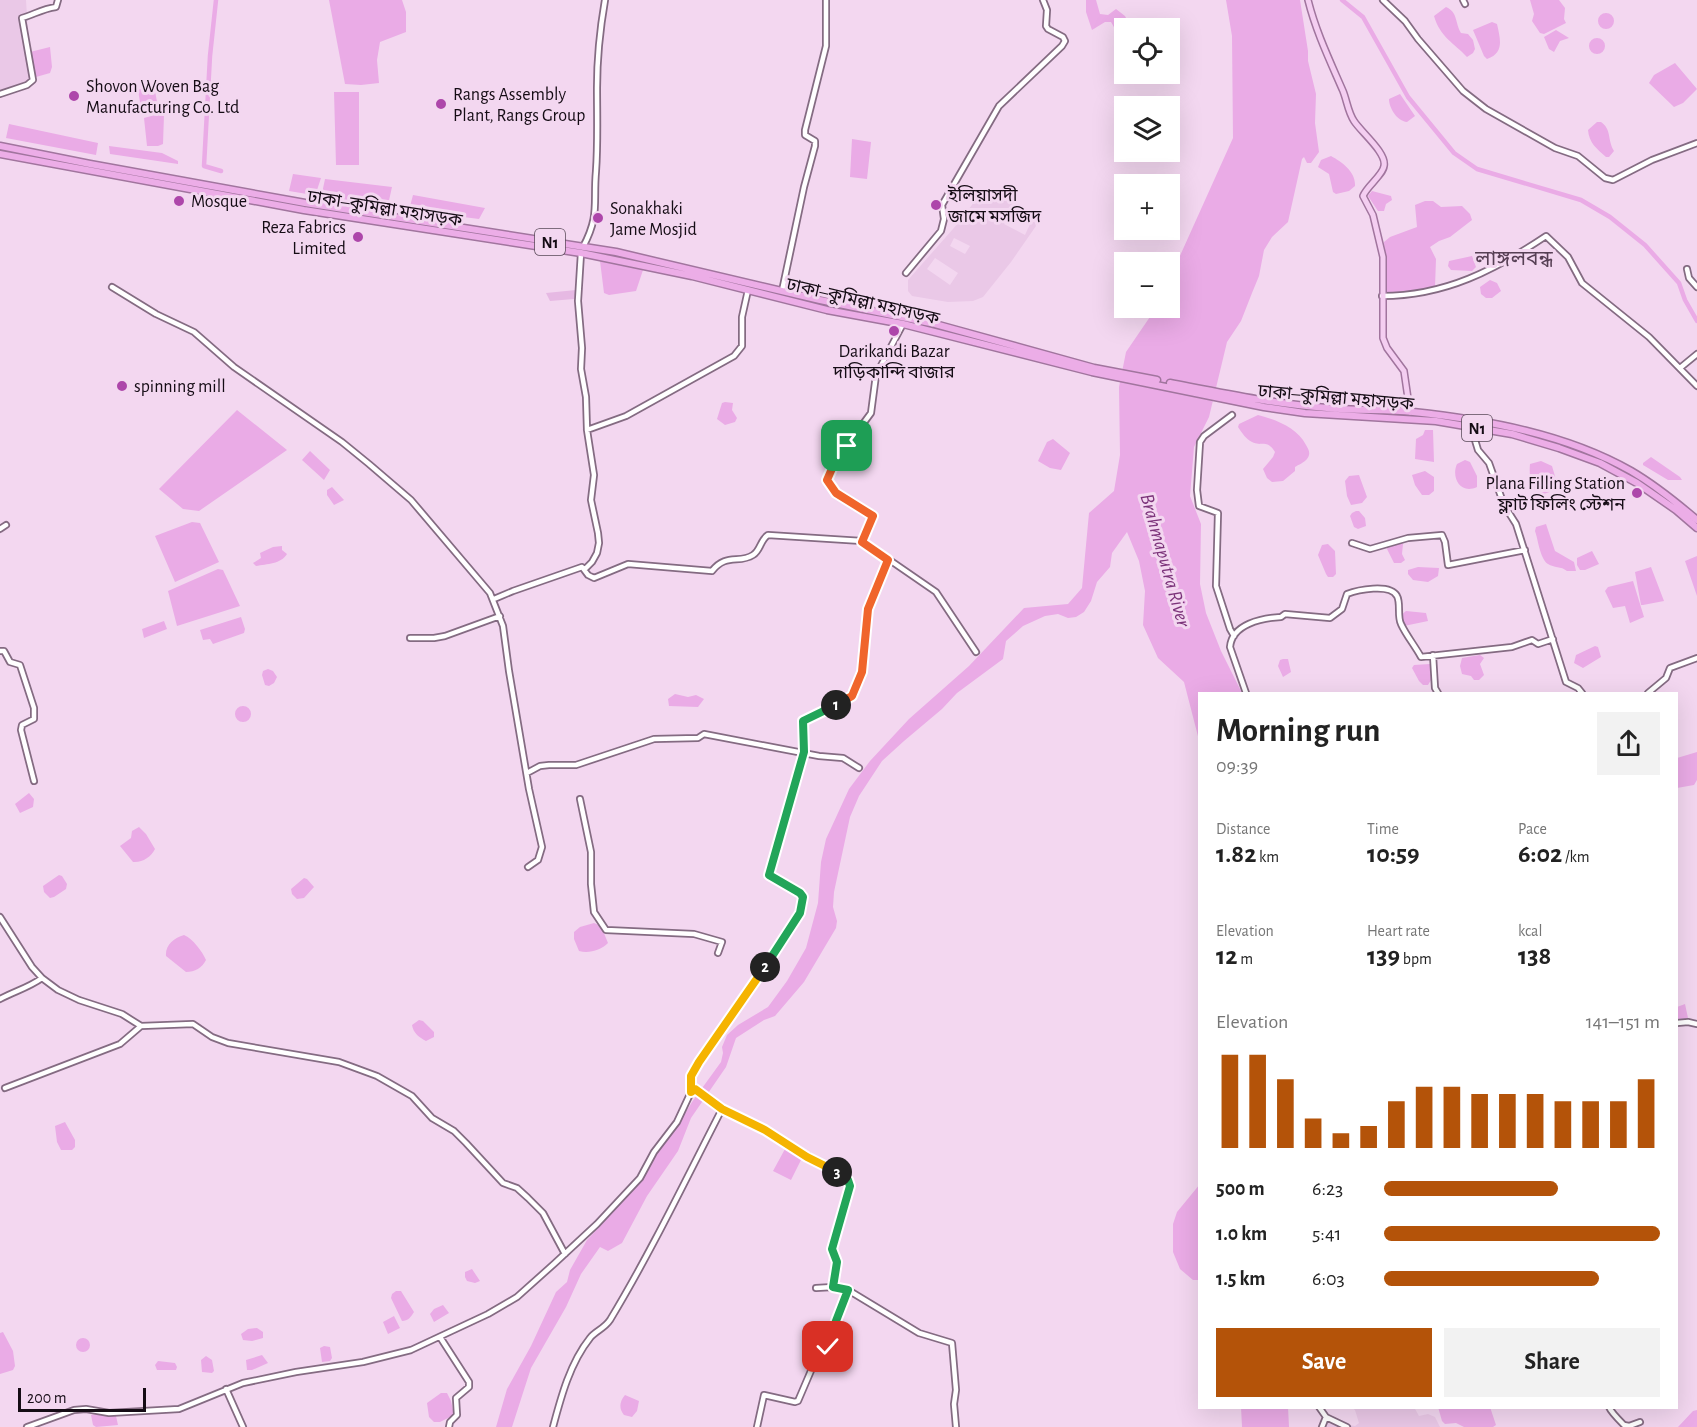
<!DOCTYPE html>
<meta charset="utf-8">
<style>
body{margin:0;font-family:"Alegreya Sans","Noto Sans Bengali",sans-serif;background:#f2f2f2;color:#222;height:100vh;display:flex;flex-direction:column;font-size:22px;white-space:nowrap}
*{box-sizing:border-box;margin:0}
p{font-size:20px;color:#767676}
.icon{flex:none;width:33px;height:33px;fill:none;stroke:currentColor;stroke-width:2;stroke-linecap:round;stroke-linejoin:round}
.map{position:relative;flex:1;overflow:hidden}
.drawer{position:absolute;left:1198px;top:692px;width:480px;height:717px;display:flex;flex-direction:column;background:#fff;border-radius:0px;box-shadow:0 6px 24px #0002}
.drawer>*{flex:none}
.fabs{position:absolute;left:1114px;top:18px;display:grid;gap:12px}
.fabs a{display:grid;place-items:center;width:66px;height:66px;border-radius:0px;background:#fff;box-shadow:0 6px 24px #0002;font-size:30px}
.scale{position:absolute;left:18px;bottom:15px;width:128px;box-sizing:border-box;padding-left:6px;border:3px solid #150c15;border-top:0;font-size:16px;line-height:21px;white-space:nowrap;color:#150c15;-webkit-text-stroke:4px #f3d7f0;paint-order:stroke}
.pin{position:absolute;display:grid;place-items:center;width:51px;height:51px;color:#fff;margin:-26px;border-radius:12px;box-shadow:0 3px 9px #0006}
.km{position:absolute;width:30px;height:30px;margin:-15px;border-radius:50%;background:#222;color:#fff;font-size:16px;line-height:30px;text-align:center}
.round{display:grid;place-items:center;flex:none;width:63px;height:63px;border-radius:0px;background:#f2f2f2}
.overview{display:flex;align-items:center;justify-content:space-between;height:102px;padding:0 18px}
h1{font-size:33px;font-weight:700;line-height:45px}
.metrics{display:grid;grid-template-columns:repeat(3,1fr);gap:9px;height:102px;padding:6px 18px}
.metrics div{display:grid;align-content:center}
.metrics b{font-size:26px;font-weight:700}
.metrics small{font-size:16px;font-weight:400}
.metrics p{font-size:16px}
.chart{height:168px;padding:12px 18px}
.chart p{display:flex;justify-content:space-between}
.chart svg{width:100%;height:108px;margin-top:6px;stroke:#b45309;stroke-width:6}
.button{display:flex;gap:12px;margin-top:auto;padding:12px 18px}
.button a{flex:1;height:69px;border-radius:0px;background:#b45309;color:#fff;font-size:24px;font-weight:700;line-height:69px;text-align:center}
.button a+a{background:#f2f2f2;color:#222}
ul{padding:0 18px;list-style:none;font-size:20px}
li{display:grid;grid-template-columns:96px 72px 1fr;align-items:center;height:45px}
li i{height:15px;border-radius:8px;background:#b45309}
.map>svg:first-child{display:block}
</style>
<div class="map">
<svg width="1697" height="1427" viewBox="0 0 1697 1427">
<rect width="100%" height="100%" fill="#f3d7f0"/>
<path fill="#eac8e7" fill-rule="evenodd" d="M0 0H26L31 80 0 90Z
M986 195 1011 199 1033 217 1036 226 1011 262 983 297 973 301 948 302 912 296 908 291V280L960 221 977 198ZM1011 211 1031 222 1025 235 1004 224ZM954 238 970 246 965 254 950 246ZM935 258 958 273 950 285 927 269Z
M1351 1407H1414L1419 1416 1428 1414 1435 1417 1440 1427H1321L1323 1420 1332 1417 1350 1425 1355 1426 1359 1423 1355 1410Z"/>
<path fill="#e6b9e3" d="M576 290 574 299 550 301 546 293Z"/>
<path fill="#eaabe6" d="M329 0H402L406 12V32L380 42 377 60 379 83 361 85 345 84Z
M1086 0H1096L1100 14 1108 15 1116 9 1125 16 1128 22 1115 29 1111 22H1105L1092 30 1086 12Z
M1226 0H1300L1308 51V61L1316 94 1315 123 1319 152 1311 163H1307L1304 157 1302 159 1288 222 1272 237 1264 250 1259 276 1252 293 1241 321 1227 342 1209 417 1194 447 1190 496 1201 524 1200 584 1206 613 1221 651 1242 693H1200V744L1184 682 1158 658 1143 625 1145 591 1139 561 1127 532 1112 553 1110 567 1097 582 1091 601 1084 612 1076 617 1068 618 1058 614 1045 616 1023 626 1006 641 1003 659 957 693 942 709 904 741 882 761 859 796 850 817 834 892 833 907 837 921 836 928 804 982 775 1016 764 1020 736 1038 726 1067 691 1118 678 1151 647 1196 622 1243 608 1251 600 1247 581 1274 566 1307 531 1368 512 1427H496L507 1389 531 1346 556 1292 567 1282 570 1270 587 1240 629 1195 649 1168 655 1154 675 1130 692 1102 721 1062 723 1053 722 1047 727 1035 738 1025 768 1007 787 981 806 948 818 903 821 862 826 839 849 789 870 761 909 719 969 666 1024 608 1068 604 1082 588 1089 513 1114 491 1120 455 1119 387 1126 352 1156 308H1170V278L1233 138 1232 36Z
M1530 0H1559L1565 8 1564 19 1566 23 1544 34 1540 33 1532 21 1534 14Z
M1446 7C1458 12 1455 23 1461 33L1468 34 1473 40 1475 49 1473 53 1467 57C1454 43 1440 37 1434 16Z
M1598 21a8 8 0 1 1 16 0a8 8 0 1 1-16 0Z
M1492 22 1497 24C1500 38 1505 53 1487 59L1484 56 1473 30Z
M1556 30 1569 38 1560 41 1554 52 1549 49 1544 37Z
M1589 46a8 8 0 1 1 16 0a8 8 0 1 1-16 0Z
M50 47 52 67 50 73 36 77 30 52Z
M1675 63 1697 89 1683 103 1674 107 1649 83 1654 75Z
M148 86H154L159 112 142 114 138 90Z
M334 92H359V165H336Z
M1400 94 1415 116 1407 122C1397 121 1389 108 1389 99Z
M155 115H164L163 144 158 146H147L144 118Z
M1597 122H1601C1612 130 1607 139 1614 151L1609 157H1606C1597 149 1589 143 1588 130Z
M9 124 98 143 96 155 6 138Z
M852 139 871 142 867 179 850 177Z
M109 146 162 153 178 161V164L110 154Z
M1331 156C1342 162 1356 172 1355 186L1349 191 1336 194 1333 192 1329 174 1318 167 1321 160Z
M293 174 321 178 317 190 313 195 289 191Z
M325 179 392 187 388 205 385 208 321 198Z
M1372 191 1391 196 1392 200 1386 204 1384 211H1378L1368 196Z
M413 195 485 208 479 219 409 210Z
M1425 201H1433L1441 207 1462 206 1470 214 1472 220 1450 237 1439 241 1430 247 1436 259 1435 287 1409 294H1387L1384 242 1390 237 1417 227 1415 205Z
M1472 256 1476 267 1472 271 1451 270 1448 266 1449 261Z
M600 261 644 267 636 291 609 295 604 293Z
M1490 280 1497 283 1501 291 1492 298H1486L1481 294 1480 287Z
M725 402 733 403 732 410 737 418 735 422 725 425 717 419 722 403Z
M237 410 287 450 199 511 183 509 159 489Z
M1258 415C1277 420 1297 428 1306 445 1309 450 1311 454 1307 459 1305 462 1298 465 1295 467V471L1283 481 1272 482 1267 478 1263 469 1273 457 1275 452C1267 439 1263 447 1252 442 1246 439 1242 433 1238 427L1239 424Z
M1425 430H1433L1434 462 1415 459 1416 439 1423 435Z
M1053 439 1070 453 1061 470 1050 468 1038 461 1047 442Z
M310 451 330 470 324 480 302 460Z
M1651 457 1680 477 1682 480H1668L1643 465V463Z
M1465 460 1470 462 1477 476V487C1460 495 1451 477 1457 464Z
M1541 461 1552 466 1557 483 1555 490 1541 495C1530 491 1529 474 1530 464Z
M1425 471 1434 477V491L1429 495H1422L1415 485 1412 475Z
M1359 475 1367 497 1362 503 1351 505 1347 496 1345 481 1349 476Z
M332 487 344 500 334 505 327 495V490Z
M1356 511H1359L1365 518 1366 526 1358 529 1354 527 1350 516 1352 513Z
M192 522 200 523 219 562 175 582 155 536Z
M1546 524 1555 551 1574 562 1576 571H1567C1561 566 1554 568 1548 564 1540 559 1538 539 1535 531L1536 527Z
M1400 541 1403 544 1402 554 1405 560 1401 563H1394L1386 547 1389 544Z
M1328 544 1335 551 1336 574 1333 577H1328L1326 574 1318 555 1322 545Z
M282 546V550L287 554C281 564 267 564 256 566L253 563 261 558 260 553 273 547Z
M1592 551 1599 564 1585 570H1580L1577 565V558Z
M1697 556V596L1685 561Z
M1418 567 1439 568 1438 576 1428 582 1413 580 1408 574V570Z
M1651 567 1664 601 1643 605H1641L1635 572Z
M218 569 223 570 240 606 177 626 168 591Z
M1633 581 1644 617 1630 623 1625 606 1613 608 1605 591 1608 587Z
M1406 611 1426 613 1428 621 1404 626 1400 616Z
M241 617 245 629 244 633 213 644 210 639 203 640 200 630Z
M164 621 167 629 144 638 142 629Z
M1595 646 1598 647 1601 657 1583 668 1574 663 1576 655Z
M1480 655 1484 658 1480 664 1484 675 1479 680H1474L1471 676 1462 674 1460 666 1462 658Z
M1283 659H1288L1291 672 1283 677 1278 666 1280 660Z
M1430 664 1431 680 1428 685H1423L1419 681 1412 668 1414 665Z
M268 669 273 671 277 677 274 683 269 686 265 685 262 675 263 671Z
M675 694 688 697 696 695 704 699 698 707 669 706 668 699Z
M235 714a8 8 0 1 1 16 0a8 8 0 1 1-16 0Z
M1697 752V780L1694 785 1677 788V758Z
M29 793 34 799 33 807 20 813 15 804Z
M139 827 146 834 155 849C151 857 142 863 133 862L120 846 131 838 132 831Z
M59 875 62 876 67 884 66 889 54 897 50 898 44 892 43 886Z
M304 878 307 879 314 887 304 898 297 899 292 894 291 889Z
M594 923 601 926 608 943C601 950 589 954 579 951L574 939V932L580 927Z
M184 935C193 939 202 951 206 960 202 968 195 972 186 972L166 956C165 945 174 938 184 935Z
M1685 1004 1688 1018 1677 1022V1007Z
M419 1020 423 1021 434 1032V1037L426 1041C420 1038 413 1033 412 1025Z
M65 1122 75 1140V1147L72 1150H61L57 1142 55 1126Z
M785 1149 802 1158 791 1180 773 1171Z
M1200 1184V1280H1193L1180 1269 1173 1252V1224L1177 1212Z
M472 1269 480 1281 475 1283 467 1281 465 1277V1272Z
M396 1291H401L414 1312C411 1317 408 1321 402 1321L391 1298 392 1294Z
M443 1305 449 1313 434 1322 430 1314 434 1309Z
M394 1316 400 1328 388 1334 383 1322Z
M257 1328 263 1332V1338L252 1341 243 1340 241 1334 248 1329Z
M3 1332 13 1351 15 1366 13 1370 0 1374V1333Z
M76 1345a7 7 0 1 1 14 0a7 7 0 1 1-14 0Z
M324 1346 330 1347 332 1358 330 1361 322 1362 320 1348Z
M262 1355 268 1363 252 1370H247L246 1360Z
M206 1356 212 1360 214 1371 212 1373 202 1372 201 1360Z
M158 1361 175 1363 177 1367 176 1370H157L155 1365Z
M441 1393H447L451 1401 454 1415 440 1422H434L429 1417 427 1403Z
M625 1395 639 1401 637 1411 632 1417 624 1415C619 1409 619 1402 625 1395Z
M1241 1407H1288L1289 1427H1242Z
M1438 1407H1490L1496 1425 1493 1427H1464L1456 1423 1445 1424 1442 1421Z
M1697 1410V1427H1678L1693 1411Z
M96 1414 116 1416 118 1425 96 1427 93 1425 91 1415Z"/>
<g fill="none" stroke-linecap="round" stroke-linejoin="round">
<path stroke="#eaabe6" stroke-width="4.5" d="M216 0 210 56 204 166 221 171
M1342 0 1363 17 1408 97 1454 153 1477 169 1581 200 1610 217 1645 245 1679 283 1685 300 1697 321"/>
<defs>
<path id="minor" d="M1383 0 1405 21 1418 39 1463 91 1486 109 1555 148 1578 156 1605 178 1613 180 1652 160 1697 143
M1463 0 1465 4
M0 94 27 85 33 80 22 18C35 14 42 9 56 7L58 0
M583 247C600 215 593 204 596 171 598 143 597 116 597 88 597 58 600 29 605 0
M581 253 578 301 582 348 581 369 586 397 587 430 594 475 591 500 598 533 599 543 597 553 592 562 585 569
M1687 269 1689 278 1697 287
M906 273 941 231 944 219 942 205 999 106 1062 46 1065 41 1063 37 1048 29 1046 26 1047 10 1043 0
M112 287 156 314 194 332 234 367 342 442 369 464 411 500 490 593 503 626 509 671 529 789 542 847 538 860 528 867
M782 291 804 187 815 146V141L805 135V130L826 46V0
M1382 296C1445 296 1495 270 1546 236L1568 257 1582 283 1649 337 1697 386
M1680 368 1697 354
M1232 415 1204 436 1200 442 1197 490 1199 506 1218 513 1216 586 1230 629 1234 636
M1471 427 1478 450 1489 463 1504 505 1516 524 1566 682 1578 688 1582 693
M587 430 626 416 734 356 742 346V317L748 290
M0 529 6 525
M862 541 873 516 836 493 827 480 834 463 871 413 876 375 903 324
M1352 543 1370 549 1408 538 1442 535 1445 542 1448 565 1525 550
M494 599 513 591 582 567 588 575 594 578 628 564 712 571C726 553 739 564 753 555 761 550 760 540 768 535L862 541 936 592 976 652
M410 638H434L445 636 500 616
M0 651H4L10 662 20 665 34 708V719L22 725 21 730 34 781
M1433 655 1435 688 1438 693
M1246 693 1230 647C1232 624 1262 618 1281 617L1285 614 1330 618 1342 609 1347 594C1357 590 1390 583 1397 596 1401 603 1397 616 1401 624 1406 635 1415 646 1421 657L1512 647 1532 640 1538 644 1553 639
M1648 693 1666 678 1670 668 1697 658
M527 773 540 766 549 765H576L654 739 698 738 704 734 819 756 843 758 859 768
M580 799 591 852V884L594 912 606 930 694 934 722 942 718 953
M0 917 32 967 42 978 58 990 79 1000 122 1014 141 1026 193 1024 212 1037 228 1043 339 1062 377 1076 412 1096 432 1118 454 1131 466 1143 503 1183 517 1188 528 1198 543 1213 565 1254
M0 999C15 991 28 988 42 978
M1677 1023 1688 1022 1697 1024
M5 1088 120 1044 141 1026
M691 1092V1076L699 1062 783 941 800 913 803 897 800 893 769 875 804 752 803 721 852 696 862 672 868 609 888 560
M816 1288 833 1287
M440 1337 469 1382V1387L456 1398 457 1415 450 1422 449 1427
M226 1389 243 1427
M1319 1407 1326 1417 1347 1427
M1609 1407C1611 1412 1620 1421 1624 1425L1629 1426 1640 1422
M27 1427 74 1410 86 1409 109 1413 179 1409 243 1383 296 1372 363 1362 411 1350 488 1314 517 1297 555 1263 597 1224 640 1178 654 1152 677 1122 691 1092 695 1089 722 1109 765 1130 848 1180 849 1190 832 1249 837 1262 833 1287 848 1290 919 1333 952 1343 956 1390 954 1404 956 1427
M553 1427C561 1397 570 1363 590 1338 595 1331 604 1329 610 1320 651 1252 686 1179 722 1109
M757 1427 764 1395 795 1402 798 1401 816 1359 827 1351 836 1321 848 1290
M1322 1427 1326 1417"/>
<path id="major" d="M1308 0C1316 32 1330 61 1343 91 1347 101 1348 112 1354 121 1361 132 1387 153 1384 166 1383 175 1367 186 1363 196L1373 215 1383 257V338L1387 348 1404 371 1410 412"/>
<path id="highway" d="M0 146 90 164 305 203 616 252 820 300 935 324 1094 368 1157 380
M0 154 304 210 581 253 692 276 827 310 903 324 1092 372 1264 407 1305 413 1436 421 1512 434 1559 448 1600 463 1637 483 1676 510 1697 528
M1170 383C1222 393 1274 404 1327 408 1356 411 1385 409 1413 412 1487 420 1566 434 1631 471 1655 485 1676 502 1697 520"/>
</defs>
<use href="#minor" stroke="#846b82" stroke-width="8"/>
<use href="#major" stroke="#a1759e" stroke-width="8"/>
<use href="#highway" stroke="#a1759e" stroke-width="9"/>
<use href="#minor" stroke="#fff" stroke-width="4.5"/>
<use href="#major" stroke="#f4cef1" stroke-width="5"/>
<use href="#highway" stroke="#ecade7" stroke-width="6"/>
</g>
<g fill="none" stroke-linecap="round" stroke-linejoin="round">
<defs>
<path id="split-1" d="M836 705 852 696 862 672 868 609 888 560 862 542 873 516 836 493 827 480 834 464 847 446"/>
<path id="split-2" d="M765 967 800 913 803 897 800 893 769 875 804 752 803 721 836 705"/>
<path id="split-3" d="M765 967 699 1062 691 1076V1092L695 1089 722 1109 765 1130 807 1157 837 1172"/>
<path id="split-4" d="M828 1347 836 1321 848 1290 833 1287 837 1262 832 1249 850 1186 848 1180 837 1172"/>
</defs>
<use href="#split-1" stroke="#fff" stroke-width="12"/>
<use href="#split-2" stroke="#fff" stroke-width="12"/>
<use href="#split-3" stroke="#fff" stroke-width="12"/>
<use href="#split-4" stroke="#fff" stroke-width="12"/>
<use href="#split-1" stroke="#f0652b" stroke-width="8"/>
<use href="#split-2" stroke="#22a559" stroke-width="8"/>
<use href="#split-3" stroke="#f5b400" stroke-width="8"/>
<use href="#split-4" stroke="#22a559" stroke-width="8"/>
</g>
<g fill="#ad46aa" stroke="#f3d7f0" stroke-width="2">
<circle cx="74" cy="96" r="6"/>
<circle cx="441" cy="104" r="6"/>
<circle cx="179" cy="201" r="6"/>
<circle cx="936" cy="205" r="6"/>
<circle cx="598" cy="218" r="6"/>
<circle cx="358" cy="237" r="6"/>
<circle cx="894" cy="331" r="6"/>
<circle cx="122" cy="386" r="6"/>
<circle cx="1637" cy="493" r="6"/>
</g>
<g text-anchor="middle" stroke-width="6" stroke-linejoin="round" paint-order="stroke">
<g fill="#f3d7f0" stroke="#584957" stroke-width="1.5">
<rect x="535" y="229" width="30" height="26" rx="4.5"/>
<rect x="1462" y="415" width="30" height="26" rx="4.5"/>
</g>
<g font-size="16" font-weight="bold" fill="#150c15">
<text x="550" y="248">N1</text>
<text x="1477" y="434">N1</text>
</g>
<g font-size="18" fill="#150c15" stroke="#f3d7f0" text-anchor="start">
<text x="86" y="92">Shovon Woven Bag<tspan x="86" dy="21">Manufacturing Co. Ltd</tspan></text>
<text x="453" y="100">Rangs Assembly<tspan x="453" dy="21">Plant, Rangs Group</tspan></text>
<text x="948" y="201">ইলিয়াসদী<tspan x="948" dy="21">জামে মসজিদ</tspan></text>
<text x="191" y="207">Mosque</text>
<text x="610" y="214">Sonakhaki<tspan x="610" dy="21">Jame Mosjid</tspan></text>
<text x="346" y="233" text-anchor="end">Reza Fabrics<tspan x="346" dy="21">Limited</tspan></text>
<text x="894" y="357" text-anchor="middle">Darikandi Bazar<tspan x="894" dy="21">দাড়িকান্দি বাজার</tspan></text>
<text x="134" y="392">spinning mill</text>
<text x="1625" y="489" text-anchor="end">Plana Filling Station<tspan x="1625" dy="21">ফ্লাট ফিলিং স্টেশন</tspan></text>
</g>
<g font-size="18" fill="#150c15" stroke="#f3d7f0">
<text transform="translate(385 208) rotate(9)" y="6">ঢাকা–কুমিল্লা মহাসড়ক</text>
<text transform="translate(863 301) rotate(13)" y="6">ঢাকা–কুমিল্লা মহাসড়ক</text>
<text transform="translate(1336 397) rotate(5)" y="6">ঢাকা–কুমিল্লা মহাসড়ক</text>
</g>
<g font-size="20" font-style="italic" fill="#7c337a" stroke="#f3d7f0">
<text transform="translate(1166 560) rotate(74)" y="7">Brahmaputra River</text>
</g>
<g font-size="21" fill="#574055" stroke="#f3d7f0">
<text x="1514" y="265">লাঙ্গলবন্ধ</text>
</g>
</g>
</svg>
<div class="fabs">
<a><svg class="icon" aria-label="locate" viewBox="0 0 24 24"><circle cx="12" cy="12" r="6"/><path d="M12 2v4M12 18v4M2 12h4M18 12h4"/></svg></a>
<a><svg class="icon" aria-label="layers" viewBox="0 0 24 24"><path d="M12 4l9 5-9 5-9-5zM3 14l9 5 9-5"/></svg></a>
<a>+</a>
<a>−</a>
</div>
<div class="scale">200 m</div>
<div class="pin" style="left:847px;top:446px;background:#1e9e55"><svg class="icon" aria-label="arrive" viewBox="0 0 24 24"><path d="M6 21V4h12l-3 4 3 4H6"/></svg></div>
<div class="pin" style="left:828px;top:1347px;background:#d93025"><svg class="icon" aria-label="check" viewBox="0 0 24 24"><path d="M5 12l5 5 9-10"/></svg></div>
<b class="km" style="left:836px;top:705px">1</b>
<b class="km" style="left:765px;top:967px">2</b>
<b class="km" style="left:837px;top:1172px">3</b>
<section class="drawer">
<div class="overview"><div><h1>Morning run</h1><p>09:39</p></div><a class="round"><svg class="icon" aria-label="share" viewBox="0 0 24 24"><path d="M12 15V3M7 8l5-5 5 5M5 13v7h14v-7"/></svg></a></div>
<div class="metrics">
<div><p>Distance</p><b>1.82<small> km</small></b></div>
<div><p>Time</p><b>10:59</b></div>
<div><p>Pace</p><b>6:02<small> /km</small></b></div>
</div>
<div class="metrics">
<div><p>Elevation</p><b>12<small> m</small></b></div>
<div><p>Heart rate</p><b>139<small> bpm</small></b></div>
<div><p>kcal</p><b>138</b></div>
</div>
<div class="chart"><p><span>Elevation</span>141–151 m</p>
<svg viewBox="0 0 160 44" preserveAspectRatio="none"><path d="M5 44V6M15 44V6M25 44V16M35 44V32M45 44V38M55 44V35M65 44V25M75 44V19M85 44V19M95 44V22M105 44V22M115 44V22M125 44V25M135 44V25M145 44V25M155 44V16"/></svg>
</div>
<ul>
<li><b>500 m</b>6:23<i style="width:63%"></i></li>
<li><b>1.0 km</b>5:41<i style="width:100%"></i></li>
<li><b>1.5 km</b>6:03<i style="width:78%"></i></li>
</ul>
<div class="button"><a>Save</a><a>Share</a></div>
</section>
</div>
